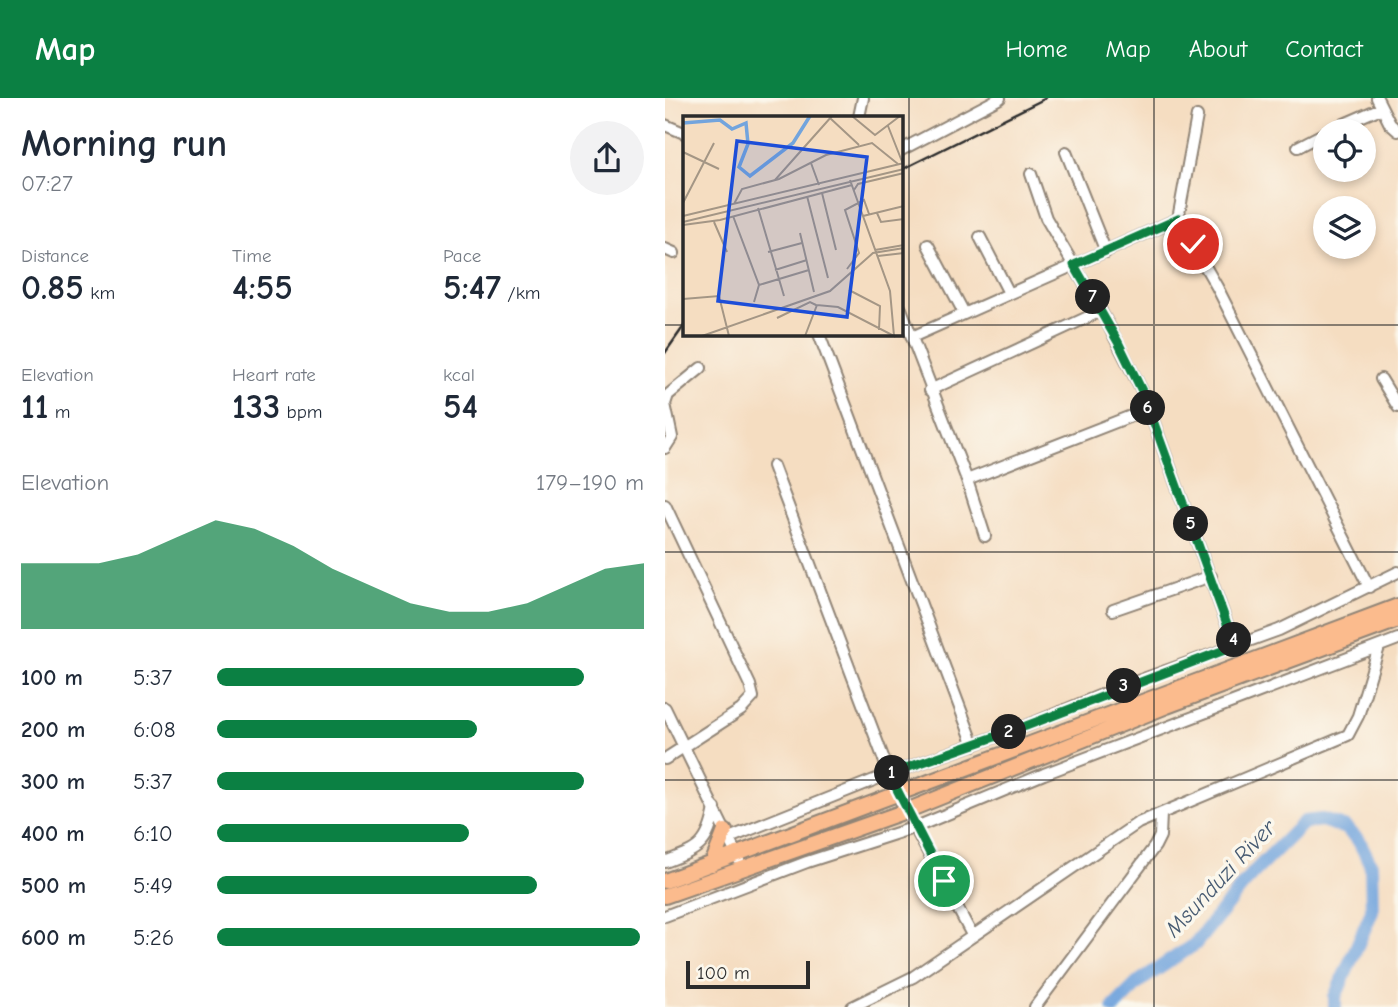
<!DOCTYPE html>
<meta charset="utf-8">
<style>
body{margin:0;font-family:"Comic Neue",sans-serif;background:#f2f2f3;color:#1f2937;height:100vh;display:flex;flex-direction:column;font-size:26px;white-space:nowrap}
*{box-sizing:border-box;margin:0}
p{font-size:23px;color:#747a83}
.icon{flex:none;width:38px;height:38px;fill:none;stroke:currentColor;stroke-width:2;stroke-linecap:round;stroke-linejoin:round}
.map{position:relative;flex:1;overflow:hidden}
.side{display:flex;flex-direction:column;background:#fff;width:665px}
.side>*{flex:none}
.tools{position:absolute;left:648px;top:21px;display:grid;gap:14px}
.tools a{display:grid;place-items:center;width:63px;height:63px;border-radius:50%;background:#fff;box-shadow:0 4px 10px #0003;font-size:35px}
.scale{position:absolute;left:21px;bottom:18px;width:124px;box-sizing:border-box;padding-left:7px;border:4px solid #2b2b2b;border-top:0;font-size:19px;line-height:24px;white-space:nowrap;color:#2b2b2b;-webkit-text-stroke:5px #fbf7ec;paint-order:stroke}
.pin{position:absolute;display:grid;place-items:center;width:60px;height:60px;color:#fff;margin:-30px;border:4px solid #fff;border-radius:50%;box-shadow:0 2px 7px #0007}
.km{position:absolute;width:35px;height:35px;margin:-18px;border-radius:50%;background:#222;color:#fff;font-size:19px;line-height:35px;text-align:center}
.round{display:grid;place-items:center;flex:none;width:74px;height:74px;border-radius:37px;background:#f2f2f3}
.overview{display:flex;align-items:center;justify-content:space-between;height:119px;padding:0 21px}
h1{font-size:38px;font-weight:700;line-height:52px}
.stats{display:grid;grid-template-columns:repeat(3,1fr);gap:10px;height:119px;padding:7px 21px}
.stats div{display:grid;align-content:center}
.stats b{font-size:35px;font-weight:700}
.stats small{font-size:19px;font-weight:400}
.stats p{font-size:19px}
.chart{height:196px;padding:14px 21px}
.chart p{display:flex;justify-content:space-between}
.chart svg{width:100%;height:126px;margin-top:7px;fill:#0b8043;opacity:.7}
ul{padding:0 21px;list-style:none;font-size:23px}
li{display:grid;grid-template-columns:112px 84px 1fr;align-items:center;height:52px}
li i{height:18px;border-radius:9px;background:#0b8043}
header{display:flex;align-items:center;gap:42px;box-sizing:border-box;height:98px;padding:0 35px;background:#0b8043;color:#fff}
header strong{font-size:33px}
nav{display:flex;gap:38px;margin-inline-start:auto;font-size:24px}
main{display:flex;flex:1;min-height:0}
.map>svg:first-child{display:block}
</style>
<header>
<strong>Map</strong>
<nav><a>Home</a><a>Map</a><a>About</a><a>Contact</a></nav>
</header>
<main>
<section class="side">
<div class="overview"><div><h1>Morning run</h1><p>07:27</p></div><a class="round"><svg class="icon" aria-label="share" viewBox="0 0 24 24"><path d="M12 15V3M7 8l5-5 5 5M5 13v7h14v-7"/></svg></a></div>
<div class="stats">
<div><p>Distance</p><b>0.85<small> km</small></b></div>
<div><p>Time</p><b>4:55</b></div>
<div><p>Pace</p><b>5:47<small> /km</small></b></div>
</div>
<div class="stats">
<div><p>Elevation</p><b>11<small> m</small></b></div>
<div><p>Heart rate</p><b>133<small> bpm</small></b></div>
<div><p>kcal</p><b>54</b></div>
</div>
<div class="chart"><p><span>Elevation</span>179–190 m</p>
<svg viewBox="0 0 160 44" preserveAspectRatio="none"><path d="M0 44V21L10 21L20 21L30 18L40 12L50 6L60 9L70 15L80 23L90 29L100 35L110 38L120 38L130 35L140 29L150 23L160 21V44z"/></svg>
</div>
<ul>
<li><b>100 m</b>5:37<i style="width:86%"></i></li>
<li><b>200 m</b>6:08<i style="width:61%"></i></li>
<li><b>300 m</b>5:37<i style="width:86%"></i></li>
<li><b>400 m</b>6:10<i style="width:59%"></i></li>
<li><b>500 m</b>5:49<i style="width:75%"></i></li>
<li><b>600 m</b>5:26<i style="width:99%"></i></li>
</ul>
</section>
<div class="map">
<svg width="733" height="909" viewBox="0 0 733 909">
<rect width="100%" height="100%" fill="#fbf7ec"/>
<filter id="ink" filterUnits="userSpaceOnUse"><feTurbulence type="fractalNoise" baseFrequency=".0143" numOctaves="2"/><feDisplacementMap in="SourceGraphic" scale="14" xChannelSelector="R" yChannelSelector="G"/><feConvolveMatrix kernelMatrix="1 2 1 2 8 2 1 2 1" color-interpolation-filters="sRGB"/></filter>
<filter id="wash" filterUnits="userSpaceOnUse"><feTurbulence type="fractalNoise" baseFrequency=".00686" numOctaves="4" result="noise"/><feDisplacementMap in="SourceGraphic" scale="28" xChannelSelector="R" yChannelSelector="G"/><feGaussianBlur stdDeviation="1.57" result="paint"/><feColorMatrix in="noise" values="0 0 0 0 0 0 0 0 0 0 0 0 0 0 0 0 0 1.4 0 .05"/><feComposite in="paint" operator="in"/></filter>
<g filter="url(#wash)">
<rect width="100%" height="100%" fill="#f5ddc1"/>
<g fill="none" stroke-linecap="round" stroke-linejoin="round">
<path stroke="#72a4dd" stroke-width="14" d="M449 909 475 883 530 846 586 777 639 724 657 722 681 730 694 743 706 767 707 813 670 899V909"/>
</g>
</g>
<g filter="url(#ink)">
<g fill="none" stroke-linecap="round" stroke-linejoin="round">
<defs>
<path id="minor" d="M712 0 725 26 733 33
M532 18 513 121 552 189 704 489
M194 19 198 0
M0 27 19 35
M663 33 716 10
M633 49 660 35
M236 52 335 0
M401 54 441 154
M366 76 381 120 442 224 478 295 570 548
M315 139 344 195
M263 147 299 215
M0 151 9 155
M236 211 302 382 320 438
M154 236 309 647
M247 239 513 121
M716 281 733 309
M265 292 436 213
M0 350 7 339 0 306 3 297 36 270
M108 368 232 696 307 837
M302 382 484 311
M0 407 85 587 88 599 76 612 0 661
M448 512 546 478
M0 610 74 762
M64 740 224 676 361 628 456 589 614 532 733 474
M0 764C34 751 43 748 50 710
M0 818 142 764 251 729 379 676 733 541
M187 909 248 879 473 725 683 637 693 618 714 549
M370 909 490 748 495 738 496 716"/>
<path id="major" d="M47 766 60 733
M0 783 733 508
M0 798 241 713 502 608 733 522"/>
</defs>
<use href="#minor" stroke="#908476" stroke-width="14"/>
<use href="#major" stroke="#908476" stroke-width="18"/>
<use href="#minor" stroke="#fff" stroke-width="10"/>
<use href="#major" stroke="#fbbb8d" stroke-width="14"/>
<path stroke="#2b2b2b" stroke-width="2.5" d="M236 72 381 0
M0 255 19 228"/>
</g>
</g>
<g fill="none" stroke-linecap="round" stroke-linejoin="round" filter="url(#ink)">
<defs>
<path id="route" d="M279 783 224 676 361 628 570 548 478 295 453 244 409 167 513 121 528 146"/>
</defs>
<use href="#route" stroke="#fff" stroke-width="14"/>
<use href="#route" stroke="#0b8043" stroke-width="9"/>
</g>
<path fill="none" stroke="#2b2b2b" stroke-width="2" stroke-opacity="0.55" d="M244 0V909M489 0V909M0 227H19M236 227H733M0 454H733M0 682H733"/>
<g text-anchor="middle" stroke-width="7" stroke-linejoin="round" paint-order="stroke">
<g font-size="23" font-style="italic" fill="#475b72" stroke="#fbf7ec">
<text transform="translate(555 780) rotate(-47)" y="8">Msunduzi River</text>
</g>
</g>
<g transform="translate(18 18)">
<rect width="220" height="220" fill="#f5ddc1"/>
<path fill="none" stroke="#72a4dd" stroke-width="3.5" d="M0 7 37 4 49 13 63 7 65 28 56 51 67 60 110 27 127 0"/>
<path fill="none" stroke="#a49685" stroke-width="2" d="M169 0 192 19 217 0M147 2 176 29M205 10 220 48M0 36 36 53M128 47 136 69M92 64 149 0M171 74 175 68 221 57M139 77 153 134M124 80 145 162M0 87 31 27M51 88 59 73 96 63 143 39 189 27 215 48M75 92 101 180M194 97 198 106 221 103M0 100 221 47M50 100 76 169 71 186M180 100 221 90M0 106 221 53M31 106 44 136M0 109 37 104 169 69M117 117 131 176M192 134 221 129M85 136 119 127M195 140 221 137M164 153 176 137 162 94 181 84 186 98M92 154 124 144M76 169 126 154M166 174 197 190 196 214M0 183 36 180 46 220M94 202 127 186 133 189M19 220 147 175 190 137 221 132M122 220 134 189 155 191 211 220 207 175 167 64"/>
<path fill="#1d4ed8" fill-opacity="0.15" stroke="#1d4ed8" stroke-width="3.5" d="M54 25 184 41 164 201 35 185Z"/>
<rect width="220" height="220" fill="none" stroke="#2b2b2b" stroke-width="3.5"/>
</g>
</svg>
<div class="tools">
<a><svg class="icon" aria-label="locate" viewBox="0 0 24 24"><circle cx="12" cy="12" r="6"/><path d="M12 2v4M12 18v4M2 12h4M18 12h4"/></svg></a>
<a><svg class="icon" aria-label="layers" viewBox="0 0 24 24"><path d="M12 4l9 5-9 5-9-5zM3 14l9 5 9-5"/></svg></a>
</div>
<div class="scale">100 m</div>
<div class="pin" style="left:279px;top:783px;background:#1e9e55"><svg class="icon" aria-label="arrive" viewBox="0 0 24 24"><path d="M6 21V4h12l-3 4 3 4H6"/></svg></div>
<div class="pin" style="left:528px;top:146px;background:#d93025"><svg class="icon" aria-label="check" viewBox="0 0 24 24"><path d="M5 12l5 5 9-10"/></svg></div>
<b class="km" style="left:227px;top:675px">1</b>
<b class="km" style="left:344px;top:634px">2</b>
<b class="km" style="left:459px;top:588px">3</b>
<b class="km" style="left:569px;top:542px">4</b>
<b class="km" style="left:526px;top:426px">5</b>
<b class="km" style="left:483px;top:310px">6</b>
<b class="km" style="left:428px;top:199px">7</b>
</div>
</main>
